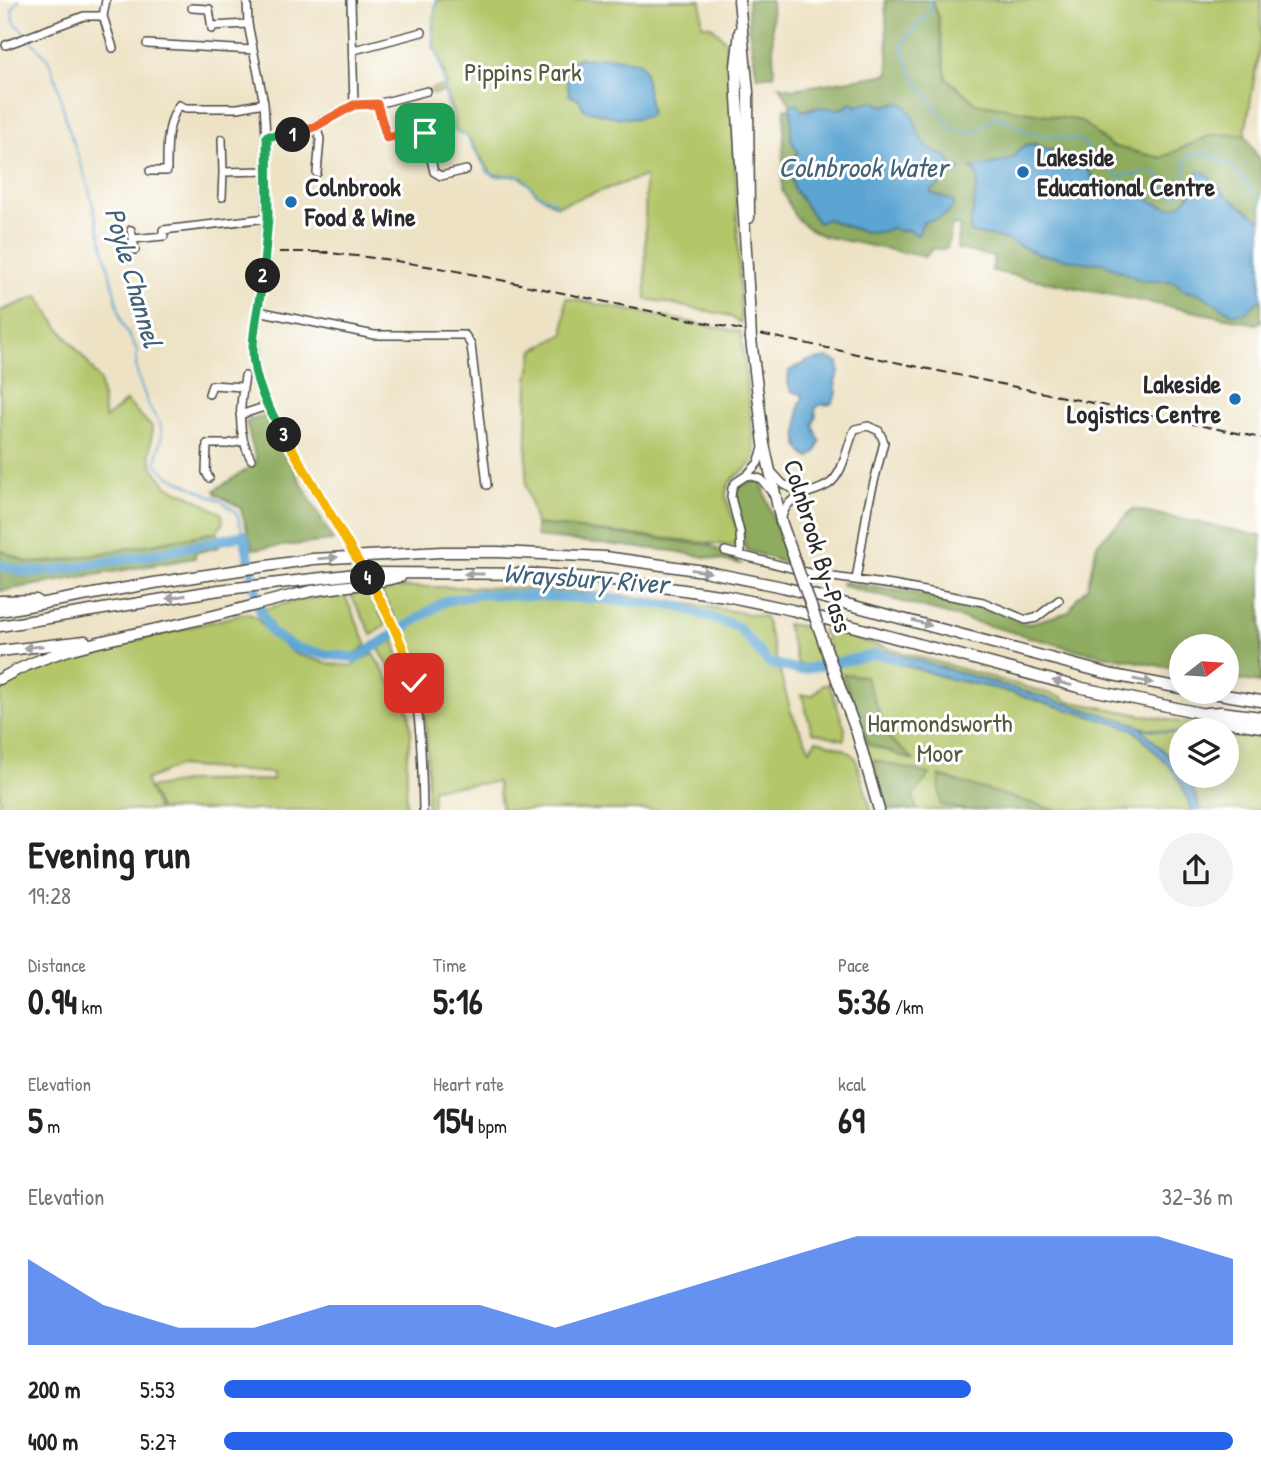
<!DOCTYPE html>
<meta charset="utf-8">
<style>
body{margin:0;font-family:"Patrick Hand",sans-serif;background:#f2f2f2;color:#222;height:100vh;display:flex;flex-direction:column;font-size:26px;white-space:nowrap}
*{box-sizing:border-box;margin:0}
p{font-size:23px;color:#767676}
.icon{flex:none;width:38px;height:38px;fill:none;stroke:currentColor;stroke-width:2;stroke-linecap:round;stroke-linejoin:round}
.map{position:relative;height:810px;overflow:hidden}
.side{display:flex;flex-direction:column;background:#fff;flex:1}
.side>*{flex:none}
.needle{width:46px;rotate:73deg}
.tools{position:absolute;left:1169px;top:634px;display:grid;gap:14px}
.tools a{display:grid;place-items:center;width:70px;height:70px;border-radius:50%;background:#fff;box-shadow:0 4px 18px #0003;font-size:35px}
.pin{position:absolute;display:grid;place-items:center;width:60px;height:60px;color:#fff;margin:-30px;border-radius:14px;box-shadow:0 4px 10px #0006}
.km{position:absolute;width:35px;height:35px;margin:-18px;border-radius:50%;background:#222;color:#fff;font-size:19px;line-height:35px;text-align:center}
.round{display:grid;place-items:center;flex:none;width:74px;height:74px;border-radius:37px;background:#f2f2f2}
.headline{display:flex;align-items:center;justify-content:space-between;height:119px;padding:0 28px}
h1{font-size:38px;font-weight:800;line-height:52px}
.metrics{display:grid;grid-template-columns:repeat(3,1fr);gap:10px;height:119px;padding:7px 28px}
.metrics div{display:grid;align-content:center}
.metrics b{font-size:35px;font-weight:800}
.metrics small{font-size:19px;font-weight:400}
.metrics p{font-size:19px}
.chart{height:196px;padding:14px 28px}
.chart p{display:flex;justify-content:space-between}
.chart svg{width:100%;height:126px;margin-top:7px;fill:#2563eb;opacity:.7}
ul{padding:0 28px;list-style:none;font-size:23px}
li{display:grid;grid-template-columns:112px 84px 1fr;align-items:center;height:52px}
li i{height:18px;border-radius:9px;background:#2563eb}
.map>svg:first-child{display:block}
</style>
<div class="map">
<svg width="1261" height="810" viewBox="0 0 1261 810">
<rect width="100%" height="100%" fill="#fff"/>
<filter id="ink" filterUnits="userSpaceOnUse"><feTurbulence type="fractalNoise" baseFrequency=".0143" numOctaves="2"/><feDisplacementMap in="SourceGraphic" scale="14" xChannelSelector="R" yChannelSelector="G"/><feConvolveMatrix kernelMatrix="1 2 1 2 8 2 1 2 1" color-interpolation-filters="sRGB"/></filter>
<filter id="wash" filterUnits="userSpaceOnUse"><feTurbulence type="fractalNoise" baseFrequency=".00686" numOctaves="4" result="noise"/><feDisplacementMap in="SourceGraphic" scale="28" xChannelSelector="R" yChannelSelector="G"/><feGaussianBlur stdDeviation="1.57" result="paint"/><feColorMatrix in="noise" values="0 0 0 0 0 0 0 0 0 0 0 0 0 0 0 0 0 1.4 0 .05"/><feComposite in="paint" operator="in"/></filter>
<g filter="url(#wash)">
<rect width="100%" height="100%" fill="#ede2c4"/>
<path fill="#b3c66a" stroke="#6f784a" stroke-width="2" d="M437 0H701L702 25 711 26 725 40 727 61H731L741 323 727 315 646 299 645 176 556 206 538 194 520 176H493L468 137 454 130V118L446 91 432 94 431 89 447 85C445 70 439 60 435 46 430 31 434 15 437 0Z
M932 0H1261V39L1245 134 1211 135 1161 158 1111 146 1081 121 976 103 946 78 938 17Z
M38 296 60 329 88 363 100 381 105 419 126 401 152 427 150 455 153 467 167 486 194 498 222 514 223 523 217 532 60 561 29 563 0 550V311Z
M566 298 741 332 755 455C752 473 728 473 726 493 725 510 745 529 734 546L536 524 526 485 528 378 534 350 564 334Z
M422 587C540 586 649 594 765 617L791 712 810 750 816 740 844 749 855 757 871 810H502L497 782 433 788 432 810H427C428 760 429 705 412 658 404 633 392 611 379 588Z
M367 591 386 625 372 635 351 595Z
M344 594 367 645 355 654C329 653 290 652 273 629 269 623 267 615 264 609L294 601Z
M247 613 256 617 268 633 295 654 331 664 351 666 373 654 409 712 411 735 407 756 406 810H160L149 788 190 781 273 780 272 773 178 766 145 780 158 810H0V693L11 682 78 655Z
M786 624 807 627 821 664 814 666 798 664Z
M823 630 1062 697 1067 701 1223 730H1181V775H1227V730L1261 735V810H884L864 742Z
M394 640 411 699 405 695 379 649Z
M829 684 845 729 844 740 812 732 802 695H813L823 685Z"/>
<path fill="#8eab5e" stroke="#5c6b44" stroke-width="2" d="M748 0H771L774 75 757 77 749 29Z
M885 0H932L938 17 946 78 976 103 1081 121 1111 146 1161 158 1211 135 1245 134 1261 164V220L1225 195 1206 173 1195 174C1193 180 1193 189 1189 195 1173 223 1143 195 1126 186 1088 195 1100 172 1076 160 1063 153 1048 150 1034 143L1018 150 1012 158 1006 161 979 167H971L978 178 970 229 972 232 1005 239 1038 254 1090 263 1101 262 1142 281H1172L1189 292 1198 293 1233 314 1248 310 1261 299V322L1256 324 992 271 994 257 957 249 960 226 952 225 947 249H932L925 257 823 236 806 227 794 215 782 190 785 108H790C795 127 785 132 798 152L793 162 794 189 816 221 819 222 827 219C849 227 870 240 893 227L897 231 909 230 918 235 923 222 953 201 931 193V190L939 186 933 170 938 167 949 171 960 169 950 164 949 158C941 155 929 152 923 145 914 135 915 116 904 104 896 102 893 106 886 106 875 106 867 101 856 106L850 103 847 107 834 110 814 107 802 111 792 104 790 105 780 86 792 89 889 74Z
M264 415 333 541 253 549 240 507 216 494 215 490 257 463 246 422Z
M754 480 761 481 788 564 746 550 736 502 737 491 742 484Z
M1133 509 1261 536V683L1227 678V646H1181V670L1077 650 841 585 842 582 969 602 1027 624 1069 612 1076 599 1087 588 1097 544Z
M536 524 710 545 742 564 673 551 536 537Z
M217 532 219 547 195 553V558L0 591V550L29 563 60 561Z
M843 674 865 676 889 738 915 761 868 744Z
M873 760 930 774 913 796 917 810H887Z
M939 776 1056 810H968L941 805Z"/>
<path fill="#5ba4d2" stroke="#43687e" stroke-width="2" d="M580 57 584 59 607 57 639 62 644 68 651 114C634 125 601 113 584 110L579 99 570 96 564 69 568 63Z
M871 101 884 106 898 103 904 104C927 131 906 141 948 157L950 163 960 170 957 173 938 167 933 170 941 181 939 186 931 190V193L953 201 954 205C947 218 936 219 923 222L918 235 909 230 897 231 893 227C870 240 849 226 827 219L818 223 794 189 789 169 798 152C785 132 795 125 790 105L798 104 802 111C808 111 813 107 819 107 833 106 838 115 852 102L856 106Z
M1029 144C1034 144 1076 159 1081 163 1090 170 1092 182 1103 187 1113 190 1121 185 1131 187 1147 198 1172 221 1189 196 1194 188 1191 178 1199 171L1206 173 1225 195 1261 220V299L1245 313 1233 314 1198 293 1186 291 1172 281H1142L1101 262 1090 263 1038 254 1005 239 972 233 970 228 978 178 976 171 970 167C976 168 1007 161 1011 159 1019 153 1017 148 1029 144Z
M828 358 838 362C839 374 841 370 835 381L837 393 831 404 820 405 815 409 816 416 813 425 820 441 816 452 809 458C795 449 798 441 798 427 799 416 797 407 803 397L801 394 791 391 788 383 789 371 808 361Z
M886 651 1136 724 1140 727 1181 734 1141 728 1171 759 1180 761 1181 775H1187L1201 810H1192L1181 783 1171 768 1133 729 998 689 950 679 884 659Z"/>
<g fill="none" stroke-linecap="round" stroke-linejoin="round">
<path stroke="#5ba4d2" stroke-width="2" d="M19 0 12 10 14 21 27 36
M436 0 432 46 439 55 451 128 467 137 489 174 522 176 536 193 557 203
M929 0 933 8 902 43C907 76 933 104 953 130L972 133 997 116 1034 135 1080 140 1117 177 1152 172 1162 178 1166 195H1180L1188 156 1204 152 1232 166 1261 200
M30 40 47 57 55 76 67 124 88 185 122 323 137 350 136 368 140 383 150 408 160 424 162 434 156 463 167 475 221 501 236 512 244 535"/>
<path stroke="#5ba4d2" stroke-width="10" d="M0 565 25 572 53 571 156 554 244 535 260 610 272 633 295 648 323 654 357 658 445 601 481 594 604 599 677 606 738 627 769 663 800 670 878 654 896 659"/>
</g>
</g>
<g filter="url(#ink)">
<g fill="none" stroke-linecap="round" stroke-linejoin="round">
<defs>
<path id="minor" d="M106 0 103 16 113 48
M247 0 248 24 264 103 267 152 265 261 255 330 254 363 257 382 267 406 310 480
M192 8 209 9 212 29
M212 26 248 24
M147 44 253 50
M6 45 84 16H103
M354 50 422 32
M377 104 387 138 420 130 425 133 434 172 441 176 466 170
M354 105 377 104 427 91
M316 126 320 139 317 173
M267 136 297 134 354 105 351 0
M222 139 223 172
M427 144 445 140
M150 171H167C167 148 166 125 179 105L186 108H238L264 103
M222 197 223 172 267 171
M131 230 133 239 164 236 163 230 267 218
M133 239 135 250
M258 311 374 335H465L471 345 487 485
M245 376C240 405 236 432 251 459
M209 394 212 385 243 387
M240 415 267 406
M773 473 783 484 801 493
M747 475 761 479 773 494
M209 478 206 472 207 444H228L243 441
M782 517C789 491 811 496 829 484 845 472 846 446 855 429L868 426 879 431 884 442 868 506 856 580
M725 551 818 575 892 585 983 602 1026 620 1036 618 1059 600
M741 555 740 532 731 497 732 488 735 483 747 475 758 463 763 448
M409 664C421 713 422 760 423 810"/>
<path id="highway" d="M739 0 748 92 749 218
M740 31 736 66 737 97 750 319
M751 339 764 444 781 521
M0 601 36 600
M0 611 154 583 313 559 441 552H498L605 557 704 571 783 587 1113 675 1181 688
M0 626 219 590 365 573 542 574 613 580 726 596 792 610 1078 687 1200 713 1222 721 1261 727
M0 651 85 641
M0 679C56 646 125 637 188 622 229 613 270 600 312 591 341 586 373 585 401 576
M840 688 857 733 879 810
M1201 691 1261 701
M1205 713 1221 712 1261 717"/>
</defs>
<use href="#minor" stroke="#484642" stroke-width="10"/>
<use href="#highway" stroke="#484642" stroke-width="13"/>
<use href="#minor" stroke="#fff" stroke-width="7"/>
<use href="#highway" stroke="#fff" stroke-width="10"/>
<path stroke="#2b2b2b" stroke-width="2" stroke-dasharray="10 5" stroke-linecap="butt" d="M279 252H328
M319 252 384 259 457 271 1261 438"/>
<defs>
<path id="minor-bridge" d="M310 480 389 614 409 664"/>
<path id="highway-bridge" d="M750 319 751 339
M781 521 840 688"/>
</defs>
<use href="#minor-bridge" stroke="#484642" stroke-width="10" stroke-linecap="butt"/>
<use href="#highway-bridge" stroke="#484642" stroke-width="13" stroke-linecap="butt"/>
<use href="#minor-bridge" stroke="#fff" stroke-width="7"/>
<use href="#highway-bridge" stroke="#fff" stroke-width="10"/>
</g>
<defs><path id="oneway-solid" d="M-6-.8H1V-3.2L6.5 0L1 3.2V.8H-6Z" transform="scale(1.75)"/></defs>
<g fill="#a0a0a0">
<use href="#oneway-solid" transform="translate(328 558) rotate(-5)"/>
<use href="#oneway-solid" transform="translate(701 571) rotate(9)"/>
<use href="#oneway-solid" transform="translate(474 574) rotate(-180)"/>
<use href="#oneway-solid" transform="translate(176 597) rotate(170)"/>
<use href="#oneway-solid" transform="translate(922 623) rotate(16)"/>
<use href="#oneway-solid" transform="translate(33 647) rotate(174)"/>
<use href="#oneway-solid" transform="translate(1143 681) rotate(11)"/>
<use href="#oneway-solid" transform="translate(1062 683) rotate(-165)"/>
</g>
</g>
<g fill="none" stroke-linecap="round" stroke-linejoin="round" filter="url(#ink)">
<defs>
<path id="split-1" d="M293 135 316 126 354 105 377 104 387 138 420 130 425 133"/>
<path id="split-2" d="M263 276 268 218 267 136 293 135"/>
<path id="split-3" d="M263 276C260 300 254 324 253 347 252 380 268 408 284 435"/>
<path id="split-4" d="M284 435 368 578"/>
<path id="split-5" d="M368 578C388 612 404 645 414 683"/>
</defs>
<use href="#split-1" stroke="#fff" stroke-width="14"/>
<use href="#split-2" stroke="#fff" stroke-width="14"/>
<use href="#split-3" stroke="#fff" stroke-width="14"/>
<use href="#split-4" stroke="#fff" stroke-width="14"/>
<use href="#split-5" stroke="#fff" stroke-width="14"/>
<use href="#split-1" stroke="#f0652b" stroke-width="9"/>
<use href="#split-2" stroke="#22a559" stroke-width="9"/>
<use href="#split-3" stroke="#22a559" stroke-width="9"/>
<use href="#split-4" stroke="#f5b400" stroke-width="9"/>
<use href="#split-5" stroke="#f5b400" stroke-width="9"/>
</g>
<g fill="#1f6fb2" stroke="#fff" stroke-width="2.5">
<circle cx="1023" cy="172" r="7"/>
<circle cx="291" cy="202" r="7"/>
<circle cx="1235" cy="399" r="7"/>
</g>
<g text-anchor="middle" stroke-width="6" stroke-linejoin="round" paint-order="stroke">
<g font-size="26" fill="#545a3e" stroke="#fff">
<text x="523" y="81">Pippins Park</text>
<text x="940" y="732">Harmondsworth<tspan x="940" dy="30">Moor</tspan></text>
</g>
<g font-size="26" font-weight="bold" fill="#2b2b2b" stroke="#fff" text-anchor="start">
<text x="1037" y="166">Lakeside<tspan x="1037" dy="30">Educational Centre</tspan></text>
<text x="305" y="196">Colnbrook<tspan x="305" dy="30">Food &amp; Wine</tspan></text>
<text x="1221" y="393" text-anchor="end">Lakeside<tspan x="1221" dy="30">Logistics Centre</tspan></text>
</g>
<g font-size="26" fill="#2b2b2b" stroke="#fff">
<text transform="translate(818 546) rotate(73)" y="9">Colnbrook By-Pass</text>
</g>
<g font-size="28" font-style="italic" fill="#416176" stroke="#fff">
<text x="863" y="177">Colnbrook Water</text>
<text transform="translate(134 277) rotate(74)" y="10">Poyle Channel</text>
<text transform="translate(586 578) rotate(4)" y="10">Wraysbury River</text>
</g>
</g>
</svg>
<div class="tools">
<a><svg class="needle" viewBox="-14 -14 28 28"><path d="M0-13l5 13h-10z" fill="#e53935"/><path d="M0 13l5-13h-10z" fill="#767676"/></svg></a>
<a><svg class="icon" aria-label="layers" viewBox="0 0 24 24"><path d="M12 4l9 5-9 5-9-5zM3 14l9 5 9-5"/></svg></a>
</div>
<div class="pin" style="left:425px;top:133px;background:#1e9e55"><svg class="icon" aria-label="arrive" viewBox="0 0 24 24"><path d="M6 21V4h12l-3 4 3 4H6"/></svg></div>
<div class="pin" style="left:414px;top:683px;background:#d93025"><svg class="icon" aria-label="check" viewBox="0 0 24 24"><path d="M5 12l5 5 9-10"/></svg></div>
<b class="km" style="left:293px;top:135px">1</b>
<b class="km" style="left:263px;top:276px">2</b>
<b class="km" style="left:284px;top:435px">3</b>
<b class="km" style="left:368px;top:578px">4</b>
</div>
<section class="side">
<div class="headline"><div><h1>Evening run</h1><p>19:28</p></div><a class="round"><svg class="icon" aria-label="share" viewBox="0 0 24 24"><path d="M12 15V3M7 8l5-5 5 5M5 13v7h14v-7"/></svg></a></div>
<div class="metrics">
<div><p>Distance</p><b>0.94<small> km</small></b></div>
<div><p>Time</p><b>5:16</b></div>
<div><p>Pace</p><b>5:36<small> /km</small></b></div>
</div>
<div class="metrics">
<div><p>Elevation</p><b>5<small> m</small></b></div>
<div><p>Heart rate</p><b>154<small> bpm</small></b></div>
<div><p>kcal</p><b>69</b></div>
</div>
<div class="chart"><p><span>Elevation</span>32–36 m</p>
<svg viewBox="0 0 160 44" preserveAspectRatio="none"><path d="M0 44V14L10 30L20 38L30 38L40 30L50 30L60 30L70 38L80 30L90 22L100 14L110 6L120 6L130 6L140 6L150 6L160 14V44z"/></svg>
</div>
<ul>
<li><b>200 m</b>5:53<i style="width:74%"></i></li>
<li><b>400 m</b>5:27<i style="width:100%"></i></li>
</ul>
</section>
